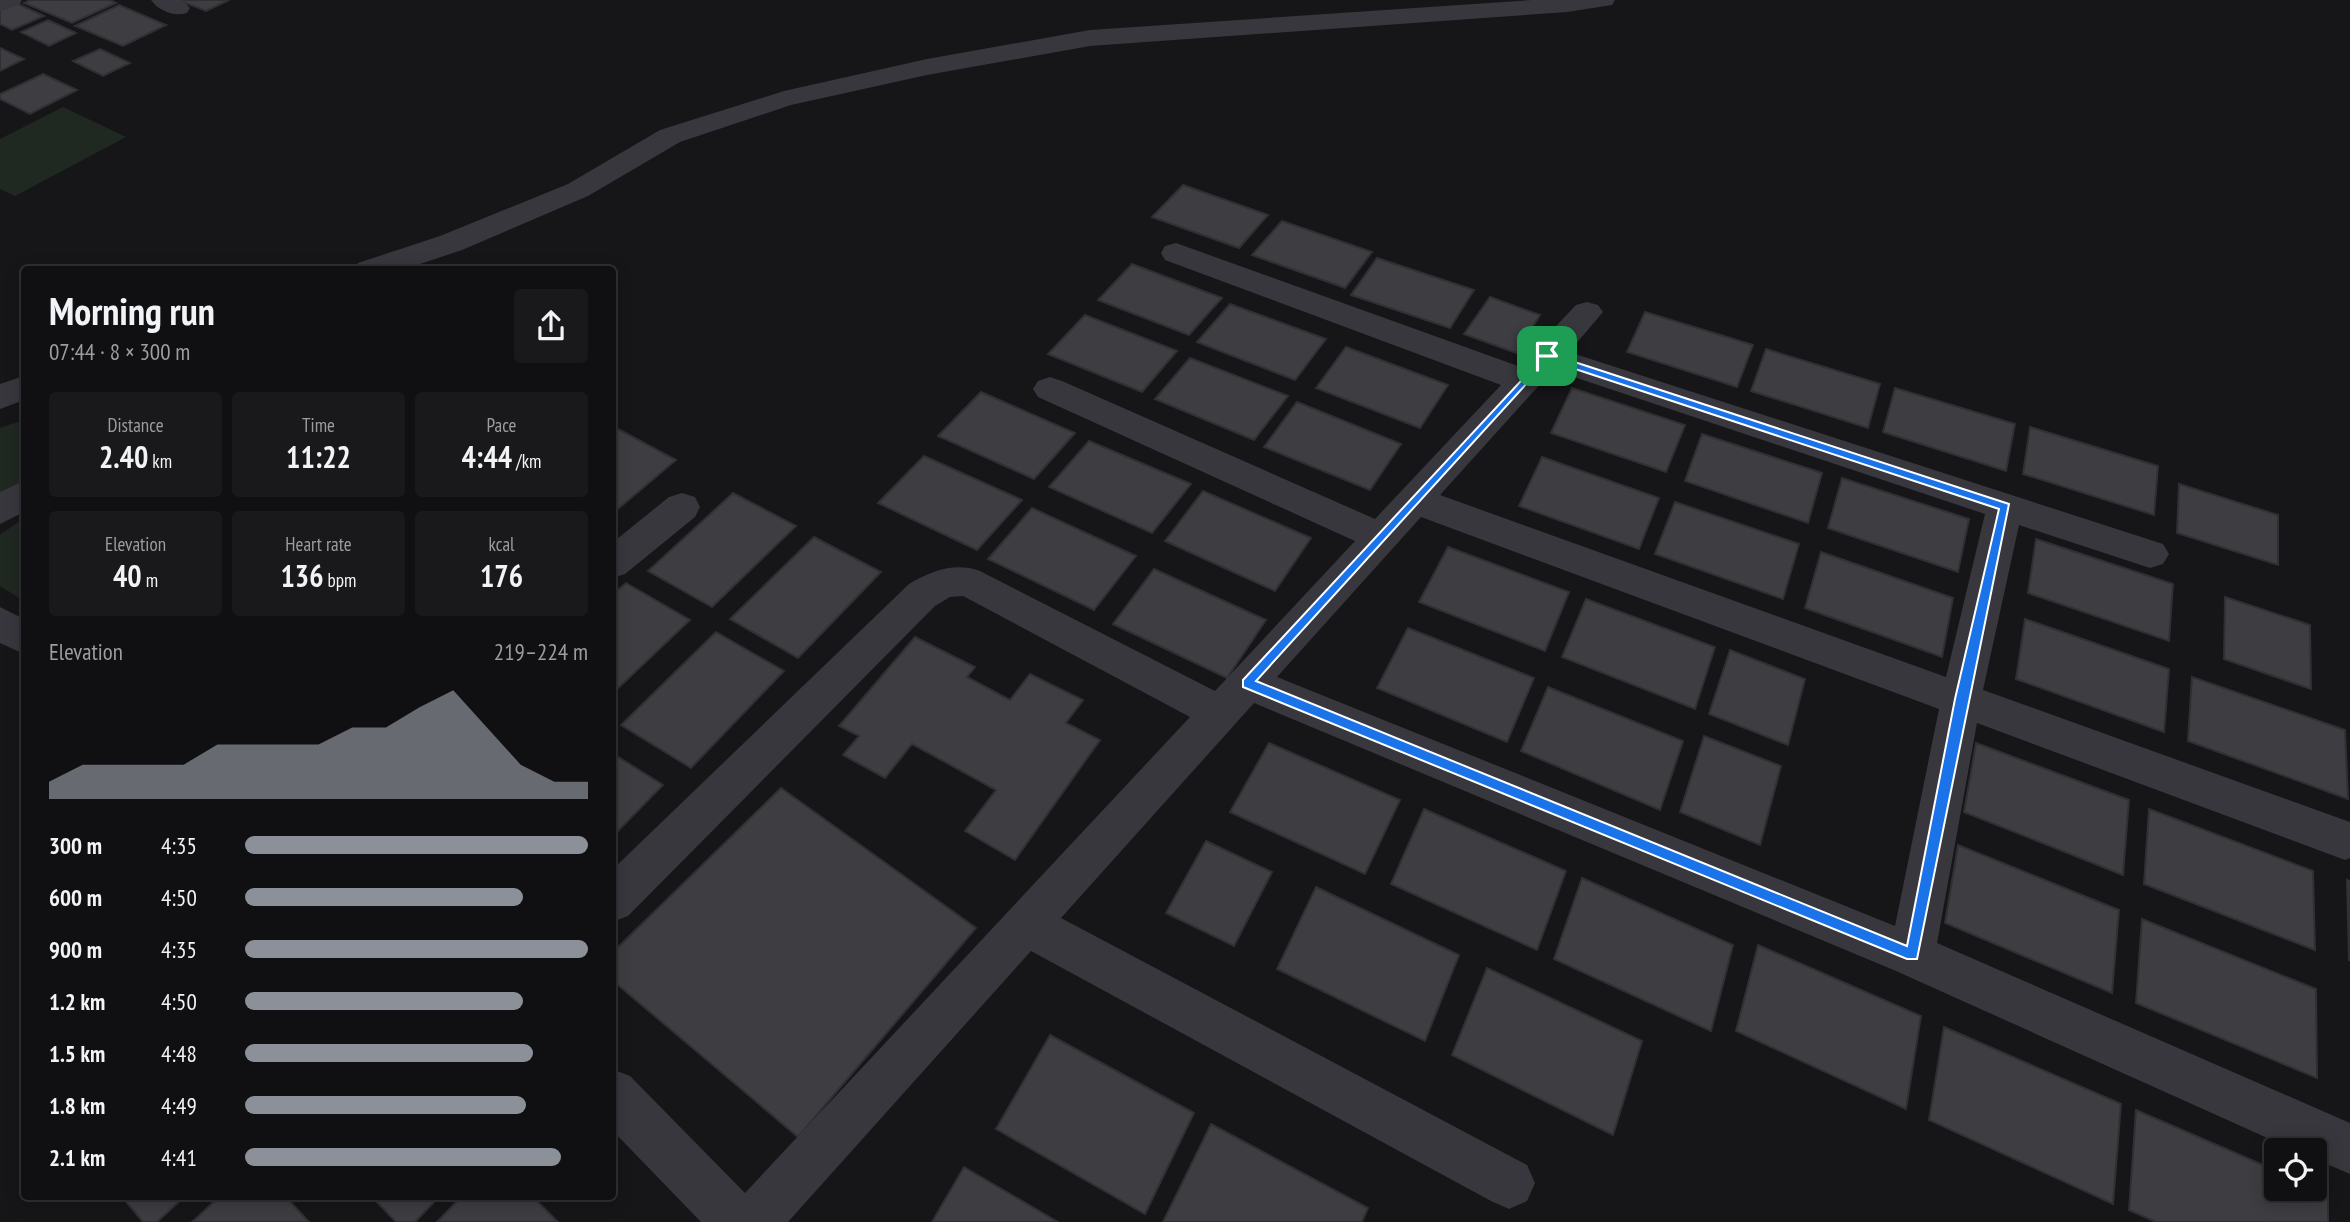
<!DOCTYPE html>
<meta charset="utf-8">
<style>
body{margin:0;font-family:"PT Sans Narrow",sans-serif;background:#19191b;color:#f1f3f6;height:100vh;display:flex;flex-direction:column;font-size:26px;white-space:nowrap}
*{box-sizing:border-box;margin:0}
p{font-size:23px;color:#9c9d9f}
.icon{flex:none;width:38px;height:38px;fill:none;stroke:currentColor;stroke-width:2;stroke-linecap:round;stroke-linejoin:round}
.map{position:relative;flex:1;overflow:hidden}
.drawer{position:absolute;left:21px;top:266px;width:595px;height:934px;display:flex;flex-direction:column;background:#101012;border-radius:7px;box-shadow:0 4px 18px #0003,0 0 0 2px #303032}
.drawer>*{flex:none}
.tools{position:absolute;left:2264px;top:1138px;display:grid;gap:14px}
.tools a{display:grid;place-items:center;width:63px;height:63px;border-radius:7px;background:#101012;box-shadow:0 4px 18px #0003,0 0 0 2px #303032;font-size:35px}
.pin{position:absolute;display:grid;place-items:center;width:60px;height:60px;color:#fff;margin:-30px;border-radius:14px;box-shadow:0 4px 10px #0006}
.round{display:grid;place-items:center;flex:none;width:74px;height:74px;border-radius:7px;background:#19191b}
.head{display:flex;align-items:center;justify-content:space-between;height:119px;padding:0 28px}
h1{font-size:38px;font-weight:700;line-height:52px}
.stats{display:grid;grid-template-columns:repeat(3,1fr);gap:10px;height:119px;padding:7px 28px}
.stats div{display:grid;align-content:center;border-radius:7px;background:#19191b;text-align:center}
.stats b{font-size:30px;font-weight:700}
.stats small{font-size:19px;font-weight:400}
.stats p{font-size:19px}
.chart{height:196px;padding:14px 28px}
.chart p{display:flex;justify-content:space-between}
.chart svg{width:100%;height:126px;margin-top:7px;fill:#8c9099;opacity:.7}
ul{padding:0 28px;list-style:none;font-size:23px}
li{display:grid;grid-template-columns:112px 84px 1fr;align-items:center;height:52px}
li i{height:18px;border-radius:9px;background:#8c9099}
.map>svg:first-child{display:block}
</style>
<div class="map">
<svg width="2350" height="1222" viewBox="0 0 2350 1222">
<rect width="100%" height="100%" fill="#161618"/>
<path fill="#202822" d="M63 107 126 137 15 196 0 189V139Z
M24 420V480L0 495V428Z
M24 518V601L0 586V535Z"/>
<path fill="#3d3d42" stroke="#303034" stroke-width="2" d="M30 0H110L116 3 72 23 24 3Z
M178 0H229L206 11Z
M16 3 44 16 12 30 0 24V10Z
M119 5 166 25 123 46 75 26Z
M48 20 76 33 49 46 21 32Z
M0 48 24 59 0 71Z
M100 49 130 63 103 76 73 61Z
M43 74 77 90 30 114 0 99V94Z
M1183 185 1268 215 1239 248 1152 217Z
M1282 221 1372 252 1345 288 1252 255Z
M1377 258 1474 290 1450 328 1351 295Z
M1132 264 1222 298 1189 335 1098 300Z
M1490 297 1540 315 1516 353 1464 334Z
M1230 304 1326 339 1295 380 1197 342Z
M1645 312 1753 345 1737 387 1627 352Z
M1085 315 1177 351 1142 392 1048 354Z
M1346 347 1448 385 1420 428 1316 388Z
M1766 349 1880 384 1868 428 1751 391Z
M1190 358 1288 396 1254 440 1155 399Z
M1572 388 1685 425 1666 472 1551 433Z
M1895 388 2015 424 2006 471 1883 432Z
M981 392 1075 433 1034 479 938 436Z
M1297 402 1401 444 1370 490 1264 447Z
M2030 427 2158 466 2154 515 2023 474Z
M618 429 676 460 612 514V434Z
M1702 434 1822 473 1808 523 1685 481Z
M1089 441 1191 484 1152 533 1049 487Z
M924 456 1022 500 977 550 878 503Z
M1542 457 1659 498 1639 549 1519 506Z
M1842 478 1969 519 1958 572 1828 528Z
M2179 484 2278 515V565L2177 533Z
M1203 491 1311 538 1275 591 1165 541Z
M733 493 796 526 712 607 648 571Z
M1675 502 1799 544 1783 599 1655 554Z
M1032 508 1136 556 1094 610 988 559Z
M814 537 881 572 798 658 730 619Z
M2036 539 2173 584 2169 641 2028 593Z
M1448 547 1569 592 1545 651 1419 602Z
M1821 552 1953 598 1942 657 1805 608Z
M1154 569 1266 620 1227 678 1113 624Z
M626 583 690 620 612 694V595Z
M2225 597 2310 625 2311 689 2224 659Z
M1586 599 1715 647 1695 709 1562 657Z
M2025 619 2169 669 2164 732 2016 679Z
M1408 628 1534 678 1507 742 1377 688Z
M716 632 784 671 691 768 621 725Z
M915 637 975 667 967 677 1010 700 1030 674 1083 700 1066 723 1100 740 1015 860 965 831 996 790 912 744 885 778 843 755 859 736 839 726Z
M1730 650 1805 679 1788 745 1709 714Z
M2192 677 2345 730 2348 799 2188 741Z
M1548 687 1683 741 1660 810 1521 751Z
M1704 736 1781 766 1760 845 1680 812Z
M1269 743 1400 800 1365 874 1230 812Z
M1976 743 2129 800 2123 875 1964 812Z
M612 753 663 785 612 837Z
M781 788 976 928 798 1137 612 980V953Z
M1424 809 1566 871 1537 950 1391 884Z
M2149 809 2313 871 2315 950 2144 884Z
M1206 841 1272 872 1234 946 1166 913Z
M1958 845 2119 910 2112 993 1945 923Z
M1582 878 1733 945 1711 1031 1554 959Z
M2347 880 2350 881V960H2349Z
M1316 887 1459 955 1425 1041 1277 969Z
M2142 919 2316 989 2317 1078 2136 1003Z
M1758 945 1921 1016 1906 1109 1736 1031Z
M1487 968 1642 1041 1613 1135 1452 1055Z
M1944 1027 2121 1104 2113 1204 1929 1120Z
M1050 1035 1194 1113 1145 1214 996 1129Z
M2136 1110 2277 1171V1188H2315L2328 1193V1222H2156L2129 1210Z
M1211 1124 1368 1208 1362 1222H1163Z
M964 1167 1058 1222H932Z
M122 1197H184L157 1222H143Z
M219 1197H286L309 1222H192Z
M372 1197H439L415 1222H396Z
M461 1197H533L558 1222H437Z"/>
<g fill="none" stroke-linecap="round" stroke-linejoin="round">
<path fill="#37373d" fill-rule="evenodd" d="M0 0H22L19 5 0 11Z
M151 0H182L190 8 187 13C174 17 159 11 151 0Z
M1176 243 1518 366 1576 305 1587 302 1598 305 1603 312 1569 352 2163 544 2169 554 2163 564 2150 568 2019 525 1983 690 2350 822V858L2345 860 1977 723 1937 943 2350 1123V1174L2315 1159V1150H2294L1896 971 1254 703 1061 918 1527 1165 1535 1183 1527 1201 1509 1209 1491 1201 1031 951 788 1222H701L612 1130V1069L630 1076 745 1193 1190 717 963 596 950 597 935 606 628 916 612 922V870L909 584C932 571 954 562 980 571L1215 691 1355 541 1038 397 1033 389 1038 381 1050 377 1062 381 1375 519 1501 385 1165 260 1161 253 1165 246ZM1553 370 1985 514 1946 677 1440 495ZM1421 517 1939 709 1895 926 1277 677Z
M24 481V512L0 524V492Z
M682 493 695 497 700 507 695 517 625 574 612 578V543L669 497Z
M0 607 24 619V654L0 643Z"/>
<path fill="#37373d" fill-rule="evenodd" d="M1532 0H1615L1612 5 1567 12 1090 46 927 75 791 105 680 142 588 196 462 250 402 270H354L358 263 440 236 568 184 660 130 784 91 927 59 1090 30Z
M24 376V400L0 409V384Z"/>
</g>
<path fill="#1a73e8" stroke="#fff" stroke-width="2" fill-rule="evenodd" d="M1547 353 2009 504 1917 959H1907L1243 687V680ZM1548 360 1999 509 1955 699 1907 946 1256 681Z"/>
</svg>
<div class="tools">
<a><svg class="icon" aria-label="locate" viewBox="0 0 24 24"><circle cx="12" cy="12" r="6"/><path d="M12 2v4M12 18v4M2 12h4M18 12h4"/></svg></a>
</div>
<div class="pin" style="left:1547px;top:356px;background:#1e9e55"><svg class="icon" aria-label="arrive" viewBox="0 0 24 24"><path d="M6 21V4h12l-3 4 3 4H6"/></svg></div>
<section class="drawer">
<div class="head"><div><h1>Morning run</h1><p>07:44 · 8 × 300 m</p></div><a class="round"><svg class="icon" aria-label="share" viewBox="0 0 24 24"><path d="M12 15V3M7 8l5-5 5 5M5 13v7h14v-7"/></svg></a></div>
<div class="stats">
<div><p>Distance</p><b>2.40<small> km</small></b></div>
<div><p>Time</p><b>11:22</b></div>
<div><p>Pace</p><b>4:44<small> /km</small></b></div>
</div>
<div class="stats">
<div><p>Elevation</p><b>40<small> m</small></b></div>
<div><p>Heart rate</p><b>136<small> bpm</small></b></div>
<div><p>kcal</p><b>176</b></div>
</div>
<div class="chart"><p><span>Elevation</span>219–224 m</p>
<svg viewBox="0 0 160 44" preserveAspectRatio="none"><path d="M0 44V38L10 32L20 32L30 32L40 32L50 25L60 25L70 25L80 25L90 19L100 19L110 12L120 6L130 19L140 32L150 38L160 38V44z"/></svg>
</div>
<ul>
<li><b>300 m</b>4:35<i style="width:100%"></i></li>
<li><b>600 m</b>4:50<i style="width:81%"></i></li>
<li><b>900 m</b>4:35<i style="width:100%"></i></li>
<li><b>1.2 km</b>4:50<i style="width:81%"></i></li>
<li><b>1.5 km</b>4:48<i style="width:84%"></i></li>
<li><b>1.8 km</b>4:49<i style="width:82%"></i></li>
<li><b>2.1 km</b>4:41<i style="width:92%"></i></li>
</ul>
</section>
</div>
